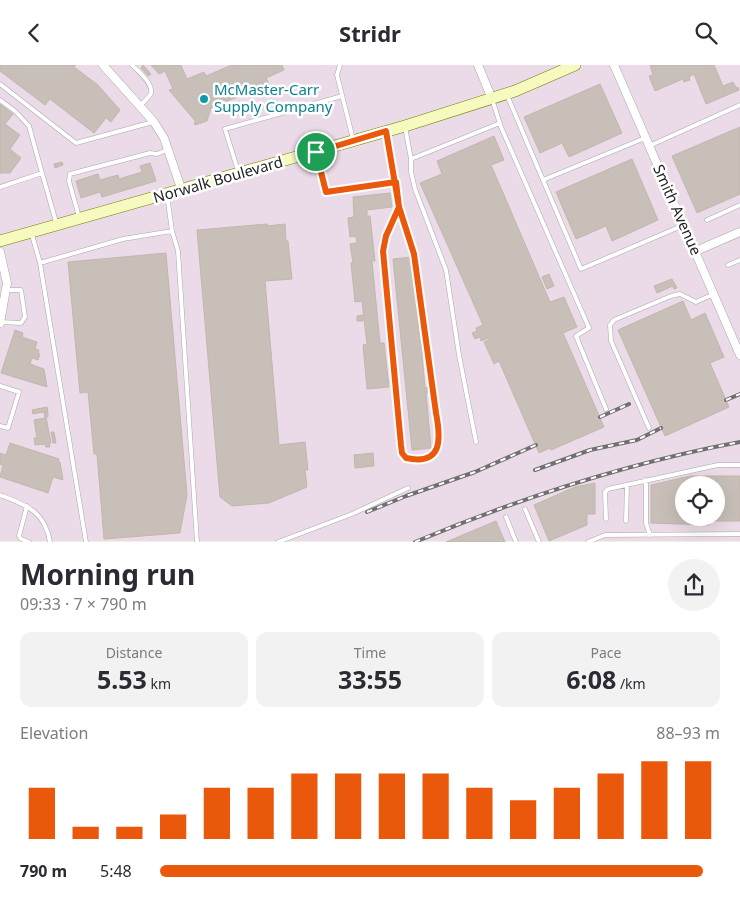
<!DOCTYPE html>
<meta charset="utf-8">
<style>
body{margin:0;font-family:"Noto Sans",sans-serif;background:#f2f2f3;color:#2b2b33;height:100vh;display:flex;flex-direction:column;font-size:19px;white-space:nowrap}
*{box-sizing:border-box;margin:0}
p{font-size:16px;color:#7c7c81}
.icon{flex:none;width:28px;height:28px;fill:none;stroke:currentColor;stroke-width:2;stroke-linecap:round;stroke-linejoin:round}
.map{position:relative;height:477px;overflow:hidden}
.drawer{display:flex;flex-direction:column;background:#fff;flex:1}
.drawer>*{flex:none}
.tools{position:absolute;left:675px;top:411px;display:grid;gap:10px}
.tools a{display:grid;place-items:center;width:50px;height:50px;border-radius:50%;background:#fff;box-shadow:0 5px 20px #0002;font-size:25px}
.pin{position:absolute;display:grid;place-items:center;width:42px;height:42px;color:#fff;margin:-21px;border:2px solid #fff;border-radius:50%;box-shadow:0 1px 5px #0007}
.round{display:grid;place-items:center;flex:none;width:52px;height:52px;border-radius:26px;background:#f2f2f3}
.headline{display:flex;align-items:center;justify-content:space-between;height:85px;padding:0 20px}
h1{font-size:28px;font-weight:700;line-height:38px}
.metrics{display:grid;grid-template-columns:repeat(3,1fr);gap:8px;height:85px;padding:5px 20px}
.metrics div{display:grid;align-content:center;border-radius:12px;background:#f2f2f3;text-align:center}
.metrics b{font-size:25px;font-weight:700}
.metrics small{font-size:14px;font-weight:400}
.metrics p{font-size:14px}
.chart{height:140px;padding:10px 20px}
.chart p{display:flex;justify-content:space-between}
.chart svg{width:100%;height:90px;margin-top:5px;stroke:#ea580c;stroke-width:6}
ul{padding:0 20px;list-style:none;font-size:16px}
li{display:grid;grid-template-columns:80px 60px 1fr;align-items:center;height:38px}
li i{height:12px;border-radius:6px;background:#ea580c}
header{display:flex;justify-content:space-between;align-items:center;height:65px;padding:0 20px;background:#fff;font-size:22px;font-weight:700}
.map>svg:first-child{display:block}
</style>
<header><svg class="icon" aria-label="back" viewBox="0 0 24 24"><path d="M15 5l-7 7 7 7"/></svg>Stridr<svg class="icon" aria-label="search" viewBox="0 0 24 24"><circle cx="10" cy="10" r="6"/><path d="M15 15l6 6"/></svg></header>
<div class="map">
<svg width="740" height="477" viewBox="0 0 740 477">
<rect width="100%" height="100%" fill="#f2efe9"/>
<path fill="#ebdbe8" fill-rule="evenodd" d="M0 0H740V476H0ZM684 420H716V452H684Z"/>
<path fill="#c7bfb8" stroke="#c4b6ab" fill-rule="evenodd" d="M0 0H76L74 2 98 20 120 45 111 57 106 53 94 68 50 34 45 40 0 6Z
M143 0 151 9 148 11 141 3Z
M151 0H181L187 14 204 7 206 11 232 0H282L284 5 266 13 269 19 211 43 207 56 195 60 194 58 196 57 169 25 173 24 165 6 159 9Z
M650 0H714L723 21 733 17 736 23 738 22 739 25 706 39 694 9 689 12 690 15 684 17 683 14 655 26 649 11 653 10Z
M600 19 622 68 569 92 562 78 540 88 524 52Z
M0 39 13 49 5 59 20 70 10 84 21 93 10 108H0Z
M740 62V129L697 148 672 91Z
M494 71 504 95 491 100 550 237 564 232 577 262 563 268 604 362 551 385 550 383 539 388 499 296 494 299 484 277 489 275V273L481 276 480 272 475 274 472 268 477 266 476 263 483 260 420 118 442 109 437 96Z
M632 94 658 155 612 176 606 161 576 174 556 127Z
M62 97 63 100 55 103 54 99Z
M150 98 156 116 102 132 100 127 81 133 76 116 98 109 100 115 118 110 119 114 142 107 140 101Z
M390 128 392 142 367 145V151H370L375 196H372L380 278H384L389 322 367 324 363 280 367 279 362 236 355 237 351 198H353L350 179 357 178 356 171 350 172 348 153 354 152 353 132Z
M267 159V161L285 159 286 176H288L292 214 265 216 279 380 305 377 308 405H305L307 422 269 438 232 441 220 432 197 165Z
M166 188 187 430 180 468 104 474 97 389H94L88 327 80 328 68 197Z
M412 192 418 250H420L421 257H418L420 277H424L425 290H422L425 323 428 322 429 327 426 328 431 383 412 385 393 194Z
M549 209 554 221 547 224 542 212Z
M672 214 677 223 674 224 673 221 657 228 654 221Z
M683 236 691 255 705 248 724 292 710 298 729 342 665 371 618 265Z
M363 250V256H357V251Z
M15 265 23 268 22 272 37 277 35 284 39 285 38 288 40 289 38 295 32 293 30 299 44 304 47 322 1 308Z
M47 342 48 346 33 349 32 345Z
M44 347H48V352H46L51 378H49L50 382H46L45 379 35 380 34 373H37L34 355 45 353Z
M51 367H54L56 378H53Z
M10 378 59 394 58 397H60L63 415 53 412 48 428 0 412 3 400 0 399V388L6 390Z
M373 388 374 401 355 403 354 390Z
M690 411H740V456H709V460L651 458V420ZM684 420H716V452H684Z
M595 418V449H587V460L549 476 534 440 575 422Z
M496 456 505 477H446Z"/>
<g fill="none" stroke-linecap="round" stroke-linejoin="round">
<defs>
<path id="lane" d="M132 0C138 6 153 18 151 28 150 32 143 37 140 41
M340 0 337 10 353 74
M0 19 76 78 153 57
M507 30 543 115
M492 34 501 62 589 263 576 271 606 344
M0 35 15 46 29 61 42 108
M405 62 411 94 500 58
M645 73 543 115 581 204 684 160
M649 81 740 40
M317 89 326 127 396 117 386 68
M411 94V107L415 124 446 205 459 290 476 377
M238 106 225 64 342 31
M396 117 399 142 414 189 436 348C437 354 439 361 440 367 442 388 424 397 406 393L402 388 401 380 383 186 386 171 399 142
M0 122 42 108 56 157
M79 152 69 116 70 109 150 88 157 89 167 85
M707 155 740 140
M172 166 178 186 197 477
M32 170 40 198 123 174 172 166 167 130
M40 198 86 477
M728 200 740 195
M0 257 21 258 25 252 21 225H6
M0 321 19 327 8 363 0 361
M649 363 611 276 610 260 614 255 671 231 680 229 696 237 714 229
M646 415V458L650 470
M0 430C26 440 45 446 50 477
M27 441 19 471 21 474 29 477
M525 444 539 477
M506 452 516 477
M606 454 605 427 608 424 718 400H740
M626 456 627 420
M278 477 352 449 408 423
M588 477 605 470 740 469"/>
<path id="street" d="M103 0 154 57 164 73 182 126
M478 0 492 34
M614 0 740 290
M696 186 740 167
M0 187 7 218 0 258"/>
<path id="secondary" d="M0 176 405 61 515 26 575 0"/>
</defs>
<use href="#lane" stroke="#a9a9a9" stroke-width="5"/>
<use href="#street" stroke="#a9a9a9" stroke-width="9"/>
<use href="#secondary" stroke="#707d05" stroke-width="12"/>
<use href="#lane" stroke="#fff" stroke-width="4"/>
<use href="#street" stroke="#fff" stroke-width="8"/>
<use href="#secondary" stroke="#f7fabf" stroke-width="11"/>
<defs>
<path id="rail" d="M726 335 740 329
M600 352 629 339
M535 405 590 385 637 375 661 363
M367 447 406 431 475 407 536 380
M415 477C520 433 628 398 740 377"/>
</defs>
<use href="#rail" stroke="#707070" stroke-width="4"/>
<use href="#rail" stroke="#fff" stroke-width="2" stroke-dasharray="5.5" stroke-linecap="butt"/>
</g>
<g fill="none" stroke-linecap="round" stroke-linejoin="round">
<defs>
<path id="route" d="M316 87 326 127 396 117 399 142 386 171 383 186 401 380 402 388 406 393C443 401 441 374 436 348L414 189 399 142 386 66 316 87"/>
</defs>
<use href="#route" stroke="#fff" stroke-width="10"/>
<use href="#route" stroke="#ea580c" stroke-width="6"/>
</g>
<circle fill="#0f9aa8" stroke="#fff" stroke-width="2" cx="204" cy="34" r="5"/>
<g text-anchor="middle" stroke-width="5" stroke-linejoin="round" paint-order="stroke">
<g font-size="15" fill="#0d838f" stroke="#fff" text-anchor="start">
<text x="214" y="30">McMaster-Carr<tspan x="214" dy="17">Supply Company</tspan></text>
</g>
<g font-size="15" fill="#222" stroke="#fff">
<text transform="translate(218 115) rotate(-16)" y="5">Norwalk Boulevard</text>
<text transform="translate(677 145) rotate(66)" y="5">Smith Avenue</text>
</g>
</g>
</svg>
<div class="tools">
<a><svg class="icon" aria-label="locate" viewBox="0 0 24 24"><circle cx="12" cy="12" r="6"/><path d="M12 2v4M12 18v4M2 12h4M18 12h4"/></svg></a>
</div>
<div class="pin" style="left:316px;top:87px;background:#1e9e55"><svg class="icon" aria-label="arrive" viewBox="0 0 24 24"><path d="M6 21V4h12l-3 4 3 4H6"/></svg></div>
</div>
<section class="drawer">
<div class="headline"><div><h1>Morning run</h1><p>09:33 · 7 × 790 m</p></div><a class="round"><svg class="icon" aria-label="share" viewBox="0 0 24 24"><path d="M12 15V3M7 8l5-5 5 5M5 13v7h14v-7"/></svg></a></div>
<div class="metrics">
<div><p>Distance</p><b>5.53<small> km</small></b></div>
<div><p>Time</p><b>33:55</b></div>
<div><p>Pace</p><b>6:08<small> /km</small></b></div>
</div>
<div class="chart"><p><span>Elevation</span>88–93 m</p>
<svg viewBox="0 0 160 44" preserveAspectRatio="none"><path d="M5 44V19M15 44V38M25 44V38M35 44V32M45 44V19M55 44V19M65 44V12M75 44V12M85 44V12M95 44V12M105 44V19M115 44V25M125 44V19M135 44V12M145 44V6M155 44V6"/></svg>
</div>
<ul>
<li><b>790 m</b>5:48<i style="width:97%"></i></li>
</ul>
</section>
